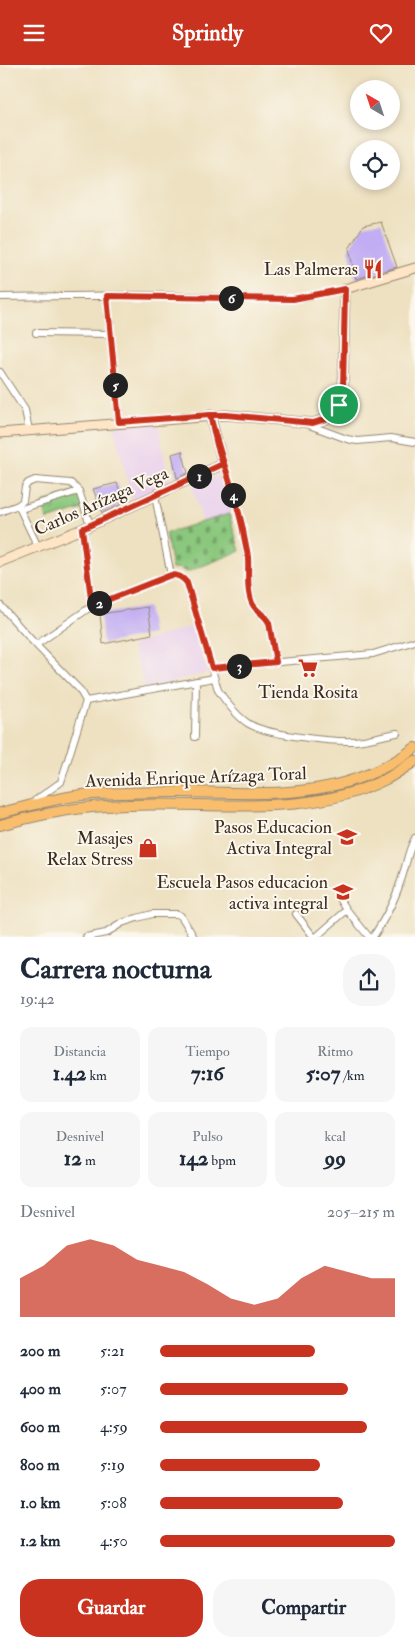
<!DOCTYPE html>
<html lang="es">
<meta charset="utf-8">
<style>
body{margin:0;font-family:"IM FELL Double Pica",serif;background:#f6f6f7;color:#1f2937;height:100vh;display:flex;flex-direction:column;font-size:19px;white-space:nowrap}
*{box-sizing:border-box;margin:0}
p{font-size:16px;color:#747a83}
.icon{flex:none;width:28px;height:28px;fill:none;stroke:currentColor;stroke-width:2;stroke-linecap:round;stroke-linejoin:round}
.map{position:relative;height:872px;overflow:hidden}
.panel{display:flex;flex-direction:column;background:#fff;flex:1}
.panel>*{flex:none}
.needle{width:32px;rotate:321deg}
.tools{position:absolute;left:350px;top:15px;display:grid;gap:10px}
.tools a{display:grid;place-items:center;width:50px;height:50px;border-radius:50%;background:#fff;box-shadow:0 2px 8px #0003;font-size:25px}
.pin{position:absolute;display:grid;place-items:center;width:42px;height:42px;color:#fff;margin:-21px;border:2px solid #fff;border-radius:50%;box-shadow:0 1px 5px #0007}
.km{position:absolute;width:25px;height:25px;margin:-12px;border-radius:50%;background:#222;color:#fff;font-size:14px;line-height:25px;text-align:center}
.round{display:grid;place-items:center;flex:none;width:52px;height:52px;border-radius:20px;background:#f6f6f7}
.summary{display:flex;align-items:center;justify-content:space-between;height:85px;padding:0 20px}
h1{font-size:28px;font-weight:700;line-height:38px}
.metrics{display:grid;grid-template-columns:repeat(3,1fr);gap:8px;height:85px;padding:5px 20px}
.metrics div{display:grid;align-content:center;border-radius:12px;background:#f6f6f7;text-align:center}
.metrics b{font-size:21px;font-weight:700}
.metrics small{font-size:14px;font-weight:400}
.metrics p{font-size:14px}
.chart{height:140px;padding:10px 20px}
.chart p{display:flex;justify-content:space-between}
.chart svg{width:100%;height:90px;margin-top:5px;fill:#c8321e;opacity:.7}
.action{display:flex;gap:10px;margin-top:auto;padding:10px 20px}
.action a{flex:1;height:58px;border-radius:20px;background:#c8321e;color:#fff;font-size:20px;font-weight:700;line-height:58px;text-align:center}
.action a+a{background:#f6f6f7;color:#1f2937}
ul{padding:0 20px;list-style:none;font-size:16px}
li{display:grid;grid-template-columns:80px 60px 1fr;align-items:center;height:38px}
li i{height:12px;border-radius:6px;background:#c8321e}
header{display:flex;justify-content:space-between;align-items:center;height:65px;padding:0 20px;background:#c8321e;color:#fff;font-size:22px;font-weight:700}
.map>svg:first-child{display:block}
</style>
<header><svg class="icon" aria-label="menu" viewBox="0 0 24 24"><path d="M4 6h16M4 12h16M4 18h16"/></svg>Sprintly<svg class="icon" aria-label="heart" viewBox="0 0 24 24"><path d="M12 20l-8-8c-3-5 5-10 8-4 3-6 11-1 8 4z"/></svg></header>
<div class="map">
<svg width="415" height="872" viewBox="0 0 415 872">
<defs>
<pattern id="cemetery-stones" width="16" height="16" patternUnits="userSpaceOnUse" patternTransform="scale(1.25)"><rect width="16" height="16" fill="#8bc87e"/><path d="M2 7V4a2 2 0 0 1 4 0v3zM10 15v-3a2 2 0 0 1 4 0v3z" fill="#73a367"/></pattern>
<pattern id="park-tufts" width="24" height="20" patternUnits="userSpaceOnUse" patternTransform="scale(1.25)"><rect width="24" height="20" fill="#8bc87e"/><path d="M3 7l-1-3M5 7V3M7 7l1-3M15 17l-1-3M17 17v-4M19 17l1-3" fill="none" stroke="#73a367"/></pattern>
</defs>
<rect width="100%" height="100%" fill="#fbf7ec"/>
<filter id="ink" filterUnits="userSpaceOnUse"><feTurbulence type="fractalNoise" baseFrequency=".02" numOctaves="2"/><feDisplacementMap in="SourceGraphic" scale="10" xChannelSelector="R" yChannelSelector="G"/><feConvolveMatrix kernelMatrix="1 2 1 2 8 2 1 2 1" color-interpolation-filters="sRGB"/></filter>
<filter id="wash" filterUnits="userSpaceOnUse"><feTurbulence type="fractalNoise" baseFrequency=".0096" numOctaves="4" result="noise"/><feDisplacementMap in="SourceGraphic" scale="20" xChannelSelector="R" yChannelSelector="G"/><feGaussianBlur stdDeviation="1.12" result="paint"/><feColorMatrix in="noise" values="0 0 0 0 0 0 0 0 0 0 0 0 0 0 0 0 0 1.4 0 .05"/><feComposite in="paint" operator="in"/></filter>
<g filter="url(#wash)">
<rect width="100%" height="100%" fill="#eee1c1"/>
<path fill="#ead1ec" d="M158 357 169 418 132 434 114 361Z
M218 411 223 414 232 448 203 457 192 421Z
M193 561 207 608 145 623 132 580Z"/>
<path fill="url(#cemetery-stones)" stroke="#63794e" d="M229 449 240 486 187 507 179 503 172 504 166 468Z"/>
<path fill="url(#park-tufts)" stroke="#63794e" d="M78 426 85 443 47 455 43 438Z"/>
<g id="blocks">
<path fill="#c1adf3" d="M381 157 397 202 356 214 349 184 363 161Z
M182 386 188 408 177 413 172 389Z
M117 418 124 438 102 448 93 424Z
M148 542 152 569 103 579 100 549Z"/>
</g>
</g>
<g filter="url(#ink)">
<use href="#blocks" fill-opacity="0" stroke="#948670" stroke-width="1"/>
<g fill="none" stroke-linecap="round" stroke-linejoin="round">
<defs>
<path id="street" d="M107 231 119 357
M0 232 141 230 293 234 345 224
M36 268 111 269
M0 307 25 345 29 365
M309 360 347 374 357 376 391 373 415 377
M223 399C234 428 243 458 247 489 250 504 247 520 251 535 253 546 265 548 269 558L276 597
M155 431 171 510
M18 440 23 436 25 422 28 418 35 415 71 418 79 426
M21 444 79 426 90 460
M0 447 18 440 38 482
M82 464 92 541
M0 540 36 580 79 624 86 636 61 717 33 737
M36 580 92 541 171 510C179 510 182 512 187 518L218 625C226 637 236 651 249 659 268 670 341 679 363 675 374 673 386 670 397 668
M211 603 373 589 415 576
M86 636 214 613
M195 672 196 616
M337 829 347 845 369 872
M296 849 313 871 316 872 347 845
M86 872 106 868 122 858 137 853 152 849H177L181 851 194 872
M373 872C384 855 394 838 400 818 406 803 407 787 415 773"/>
<path id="secondary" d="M0 368 226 350 313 358 326 354 336 345 341 334 343 324 345 224 415 203
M0 497 82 464 223 399 210 350"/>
<path id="primary" d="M0 748C30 741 62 731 93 729 122 728 152 727 181 727 265 728 343 737 415 683
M0 760C45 748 81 741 127 740 212 736 307 754 386 714 396 709 405 702 415 696"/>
</defs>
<use href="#street" stroke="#948670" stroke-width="8"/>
<use href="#secondary" stroke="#948670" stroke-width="11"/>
<use href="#primary" stroke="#948670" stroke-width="12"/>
<use href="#street" stroke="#fff" stroke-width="6"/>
<use href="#secondary" stroke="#fde5c5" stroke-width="9"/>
<use href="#primary" stroke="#f9be6d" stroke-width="10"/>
</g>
</g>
<g fill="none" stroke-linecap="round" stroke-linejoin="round" filter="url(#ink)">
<defs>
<path id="route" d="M339 340 326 354 313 358 226 350H210L217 380 223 399 82 464 92 541 171 510C179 510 182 512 187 518L212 603 276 597 269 558C265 549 256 547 252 538 246 525 249 506 248 492 247 483 244 474 243 465 235 426 219 389 210 350L119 357 107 231 293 234 345 224 343 324 339 340"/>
</defs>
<use href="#route" stroke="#fff" stroke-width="10"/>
<use href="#route" stroke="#c8321e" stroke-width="6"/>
</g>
<defs>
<symbol id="restaurant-bare" viewBox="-9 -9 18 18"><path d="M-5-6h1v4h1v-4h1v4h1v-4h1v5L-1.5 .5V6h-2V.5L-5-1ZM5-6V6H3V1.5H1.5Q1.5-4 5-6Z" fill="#c8321e" stroke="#fbf7ec" stroke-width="2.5" paint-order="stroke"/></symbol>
<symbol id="supermarket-bare" viewBox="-9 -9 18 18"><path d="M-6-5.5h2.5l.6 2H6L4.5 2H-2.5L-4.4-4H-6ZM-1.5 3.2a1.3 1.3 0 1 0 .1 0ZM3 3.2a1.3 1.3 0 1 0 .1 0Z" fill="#c8321e" stroke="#fbf7ec" stroke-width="2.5" paint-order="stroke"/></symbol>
<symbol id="school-bare" viewBox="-9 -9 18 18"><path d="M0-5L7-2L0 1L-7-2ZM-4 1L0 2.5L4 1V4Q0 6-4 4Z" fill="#c8321e" stroke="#fbf7ec" stroke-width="2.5" paint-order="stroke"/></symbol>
<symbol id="shop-bare" viewBox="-9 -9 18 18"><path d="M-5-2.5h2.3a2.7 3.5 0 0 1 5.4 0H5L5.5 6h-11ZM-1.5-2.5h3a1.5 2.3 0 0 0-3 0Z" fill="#c8321e" stroke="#fbf7ec" stroke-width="2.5" paint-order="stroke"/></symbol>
</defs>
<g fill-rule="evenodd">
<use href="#restaurant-bare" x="359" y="190" width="28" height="28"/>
<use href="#supermarket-bare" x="294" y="589" width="28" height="28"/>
<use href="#school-bare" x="333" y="758" width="28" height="28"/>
<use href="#shop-bare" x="134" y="769" width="28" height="28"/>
<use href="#school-bare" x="329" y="813" width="28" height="28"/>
</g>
<g text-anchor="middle" stroke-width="4" stroke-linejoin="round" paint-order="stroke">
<g font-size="18" fill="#3b2a1e" stroke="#fbf7ec" text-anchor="end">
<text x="358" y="210">Las Palmeras</text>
<text x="308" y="633" text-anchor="middle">Tienda Rosita</text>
<text x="332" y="768">Pasos Educacion<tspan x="332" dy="21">Activa Integral</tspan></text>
<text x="133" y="779">Masajes<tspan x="133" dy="21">Relax Stress</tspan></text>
<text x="328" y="823">Escuela Pasos educacion<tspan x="328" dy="21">activa integral</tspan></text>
</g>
<g font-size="18" fill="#3b2a1e" stroke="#fbf7ec">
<text transform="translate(101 436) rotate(-24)" y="6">Carlos Arízaga Vega</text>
<text transform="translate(196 712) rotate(-2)" y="6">Avenida Enrique Arízaga Toral</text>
</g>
</g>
</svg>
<div class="tools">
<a><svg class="needle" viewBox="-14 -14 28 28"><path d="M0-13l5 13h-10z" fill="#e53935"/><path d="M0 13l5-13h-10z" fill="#747a83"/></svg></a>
<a><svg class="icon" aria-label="locate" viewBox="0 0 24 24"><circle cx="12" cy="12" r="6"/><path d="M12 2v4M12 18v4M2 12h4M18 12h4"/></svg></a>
</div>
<div class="pin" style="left:339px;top:340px;background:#1e9e55"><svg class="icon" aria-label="arrive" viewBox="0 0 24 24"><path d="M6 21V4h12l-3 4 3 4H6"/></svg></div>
<b class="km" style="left:199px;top:411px">1</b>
<b class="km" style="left:99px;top:538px">2</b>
<b class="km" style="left:239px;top:601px">3</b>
<b class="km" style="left:233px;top:430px">4</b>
<b class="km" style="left:115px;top:320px">5</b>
<b class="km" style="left:231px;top:233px">6</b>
</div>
<section class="panel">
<div class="summary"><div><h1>Carrera nocturna</h1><p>19:42</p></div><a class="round"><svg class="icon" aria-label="share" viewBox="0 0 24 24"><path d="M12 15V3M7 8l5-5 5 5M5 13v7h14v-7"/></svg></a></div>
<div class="metrics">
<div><p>Distancia</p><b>1.42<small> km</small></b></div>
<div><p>Tiempo</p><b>7:16</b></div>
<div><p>Ritmo</p><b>5:07<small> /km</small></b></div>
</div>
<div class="metrics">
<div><p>Desnivel</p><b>12<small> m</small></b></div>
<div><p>Pulso</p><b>142<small> bpm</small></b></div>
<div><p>kcal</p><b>99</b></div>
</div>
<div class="chart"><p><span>Desnivel</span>205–215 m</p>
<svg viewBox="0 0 160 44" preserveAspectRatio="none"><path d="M0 44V25L10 19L20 9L30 6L40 9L50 16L60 19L70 22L80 28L90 35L100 38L110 35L120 25L130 19L140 22L150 25L160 25V44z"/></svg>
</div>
<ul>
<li><b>200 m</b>5:21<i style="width:66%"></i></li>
<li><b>400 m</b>5:07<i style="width:80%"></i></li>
<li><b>600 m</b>4:59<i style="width:88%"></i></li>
<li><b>800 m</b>5:19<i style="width:68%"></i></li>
<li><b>1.0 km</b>5:08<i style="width:78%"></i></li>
<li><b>1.2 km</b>4:50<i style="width:100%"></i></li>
</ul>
<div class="action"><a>Guardar</a><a>Compartir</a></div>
</section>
